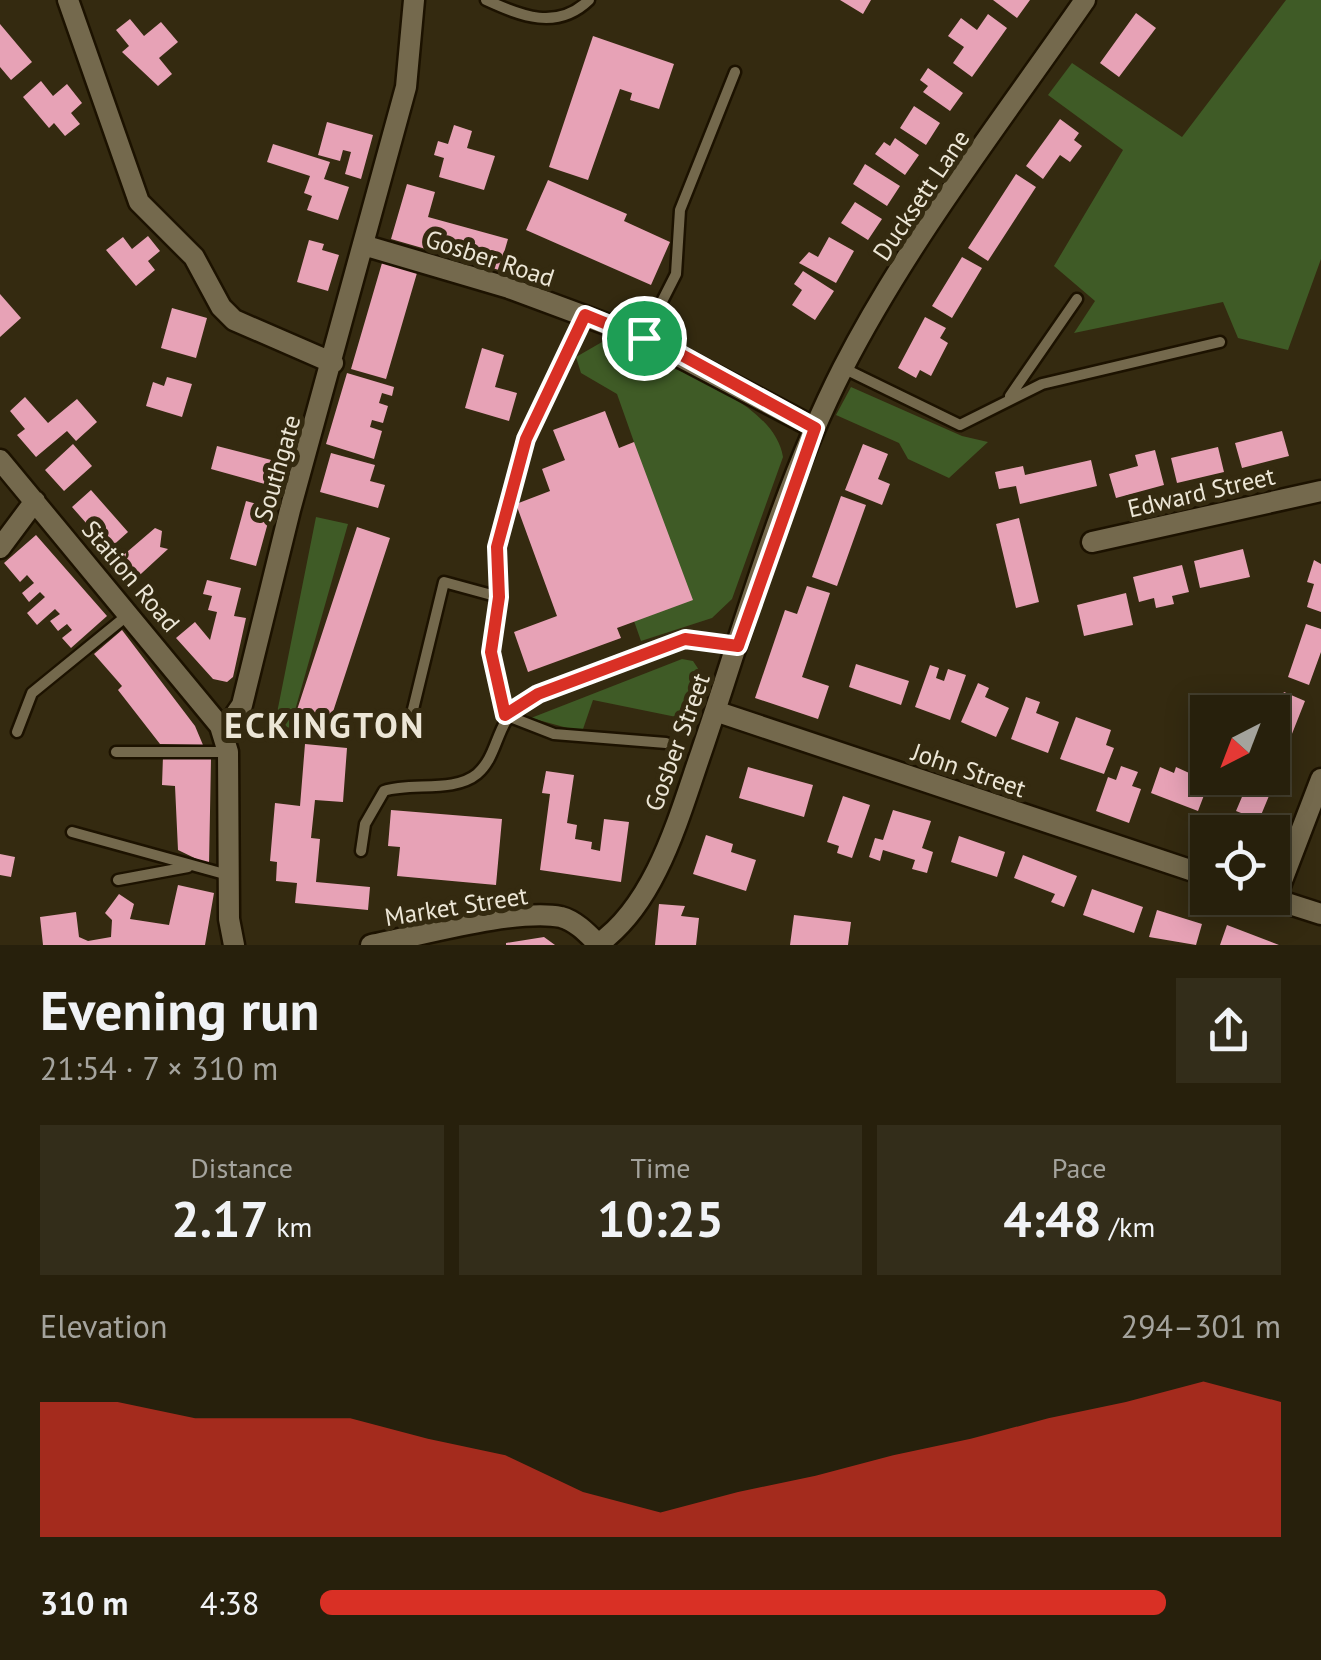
<!DOCTYPE html>
<meta charset="utf-8">
<style>
body{margin:0;font-family:"PT Sans",sans-serif;background:#332d1a;color:#f1f3f6;height:100vh;display:flex;flex-direction:column;font-size:38px;white-space:nowrap}
*{box-sizing:border-box;margin:0}
p{font-size:32px;color:#a4a39d}
.icon{flex:none;width:55px;height:55px;fill:none;stroke:currentColor;stroke-width:2;stroke-linecap:round;stroke-linejoin:round}
.map{position:relative;height:945px;overflow:hidden}
.panel{display:flex;flex-direction:column;background:#27200c;flex:1}
.panel>*{flex:none}
.needle{width:65px;rotate:222deg}
.fabs{position:absolute;left:1190px;top:695px;display:grid;gap:20px}
.fabs a{display:grid;place-items:center;width:100px;height:100px;border-radius:0px;background:#27200c;box-shadow:0 5px 25px #0003,0 0 0 2px #433e2d;font-size:50px}
.pin{position:absolute;display:grid;place-items:center;width:85px;height:85px;color:#fff;margin:-42px;border:5px solid #fff;border-radius:50%;box-shadow:0 2px 10px #0007}
.round{display:grid;place-items:center;flex:none;width:105px;height:105px;border-radius:0px;background:#332d1a}
.summary{display:flex;align-items:center;justify-content:space-between;height:170px;padding:0 40px}
h1{font-size:55px;font-weight:600;line-height:75px}
.stats{display:grid;grid-template-columns:repeat(3,1fr);gap:15px;height:170px;padding:10px 40px}
.stats div{display:grid;align-content:center;border-radius:0px;background:#332d1a;text-align:center}
.stats b{font-size:50px;font-weight:600}
.stats small{font-size:28px;font-weight:400}
.stats p{font-size:28px}
.chart{height:280px;padding:20px 40px}
.chart p{display:flex;justify-content:space-between}
.chart svg{width:100%;height:180px;margin-top:10px;fill:#d93025;opacity:.7}
ul{padding:0 40px;list-style:none;font-size:32px}
li{display:grid;grid-template-columns:160px 120px 1fr;align-items:center;height:75px}
li i{height:25px;border-radius:12px;background:#d93025}
.map>svg:first-child{display:block}
</style>
<div class="map">
<svg width="1321" height="945" viewBox="0 0 1321 945">
<rect width="100%" height="100%" fill="#342a10"/>
<path fill="#3f5b26" d="M1286 0H1321V259L1288 350 1238 338 1223 302 1074 333 1095 301 1054 266 1123 150 1048 95 1072 63 1182 137Z
M602 342C655 361 774 397 783 457L732 599 712 618 641 641 634 621V442L617 394 581 373 576 357Z
M851 387 962 436 988 442 949 478 908 459 899 443 836 415Z
M316 517 348 524 290 728 275 723Z
M682 659 693 661 705 679 691 720 593 700 582 732 531 718Z"/>
<path fill="#e7a2b6" d="M840 0H871L863 14Z
M993 0H1030L1017 18Z
M1136 13 1156 28 1119 77 1100 63Z
M988 14 1007 28 972 77 953 63 964 47 948 36 961 18 977 30Z
M130 19 144 36 161 22 178 42 159 58 172 74 158 86 122 52 129 46 116 30Z
M0 24 32 62 11 80 0 67Z
M593 36 674 64 659 109 630 100 632 93 620 89 588 180 549 167Z
M928 68 963 93 950 111 923 92 928 86 920 80Z
M41 81 53 96 67 84 82 103 71 113 80 124 65 136 54 123 49 128 23 97Z
M914 106 940 123 926 145 900 128Z
M1060 119 1079 133 1074 140 1082 146 1070 162 1060 155 1043 179 1026 166Z
M327 122 373 135 361 179 345 174 351 152 343 150 340 161 318 155Z
M454 125 472 131 467 148 495 156 484 190 439 177 444 158 434 155 438 141 448 144Z
M895 138 919 155 905 175 875 154 884 142 890 146Z
M273 144 330 162 324 179 349 187 338 220 307 210 312 196 304 193 310 176 267 162Z
M865 164 900 186 887 206 853 184Z
M1016 174 1036 187 988 261 968 248Z
M548 180 627 214 624 221 670 242 651 285 526 230Z
M407 184 435 192 428 217 508 239 499 270 391 239Z
M855 202 882 219 868 240 841 223Z
M148 236 160 251 148 261 155 270 136 286 106 250 123 237 132 249Z
M829 237 854 251 836 283 799 263 809 252 818 257Z
M309 240 324 244 322 250 339 255 328 291 297 282Z
M962 257 982 268 952 318 932 306Z
M382 263 417 273 386 379 351 369Z
M803 271 834 291 815 320 792 305 802 290 794 284Z
M0 294 21 318 0 337Z
M172 308 207 318 196 358 161 348Z
M925 317 946 328 940 338 948 343 931 376 920 370 916 378 898 368Z
M482 348 504 355 495 387 517 393 509 421 465 408Z
M347 373 394 387 392 396 382 393 379 403 388 406 383 423 372 420 370 427 382 431 374 459 326 444Z
M167 377 192 384 182 417 146 406 153 382 164 386Z
M25 397 48 423 77 399 97 422 76 441 67 431 36 457 17 435 25 429 10 411Z
M605 411 619 448 634 442 693 600 617 628 621 638 528 672 514 632 557 616 516 504 550 491 542 469 565 460 553 430Z
M1282 431 1289 456 1242 468 1235 443Z
M73 444 92 466 64 491 45 470Z
M863 444 888 454 878 479 890 484 882 505 845 490Z
M217 446 279 462 272 486 211 469Z
M1218 447 1224 472 1177 483 1171 458Z
M1155 450 1164 485 1116 498 1109 474 1138 466 1135 455Z
M331 453 375 465 370 481 385 485 378 508 320 492Z
M1091 460 1097 486 1020 504 1016 486 999 489 995 472 1023 466 1025 475Z
M91 490 128 532 109 549 72 507Z
M841 496 866 505 837 586 812 577Z
M246 501 272 508 256 566 230 559Z
M1019 518 1039 602 1016 608 996 524Z
M357 527 390 538 328 727 295 716Z
M155 528 162 531 160 547 168 549 130 584 113 564Z
M36 535 107 616 71 648 62 638 72 630 67 624 58 631 50 621 60 614 55 609 37 625 27 613 45 597 40 592 29 602 22 593 34 583 27 575 20 582 4 563Z
M1243 549 1250 577 1200 588 1194 561Z
M1314 560 1321 564V612L1307 607 1314 584 1307 582Z
M1182 565 1189 592 1172 596 1174 604 1156 608 1154 598 1139 602 1133 577Z
M207 580 241 588 234 616 246 618 233 677 227 682 213 679 176 638 195 622 210 640 217 612 208 610 212 596 203 594Z
M807 586 830 593 802 677 829 686 818 719 755 698 785 610 797 614Z
M1126 593 1133 625 1084 636 1077 605Z
M1306 624 1321 629V652L1309 685 1288 677Z
M122 630 195 726 203 745 160 744 118 690 122 686 94 654Z
M856 664 909 681 901 705 849 687Z
M930 665 939 668 936 678 944 681 948 669 966 675 950 720 915 707Z
M978 683 989 688 985 697 1009 708 996 737 961 722Z
M1284 692 1305 701 1284 754 1272 750V718Z
M1026 697 1040 702 1036 713 1059 722 1048 753 1011 739Z
M1076 717 1111 730 1106 745 1114 748 1104 774 1060 759Z
M305 744 347 748 343 802 315 800 311 838 320 839 316 882 370 887 368 910 295 903 297 883 276 881 277 862 270 861 275 803 300 806Z
M163 756 211 759 209 865 178 850 175 786 162 785Z
M1121 766 1138 772 1132 786 1141 789 1129 823 1096 811 1108 777 1116 780Z
M1272 766 1280 769 1259 820 1236 811 1250 778H1272Z
M748 767 813 785 804 817 739 798Z
M1160 767 1174 773 1176 767 1209 782 1198 811 1151 793Z
M546 771 574 775 567 823 577 825 575 839 592 842 591 849 600 851 604 819 629 822 621 882 540 870 550 794 542 793Z
M843 796 870 805 852 858 837 853 839 846 827 842Z
M391 810 502 819 496 885 397 876 400 847 388 846Z
M893 810 931 821 922 848 933 852 927 873 912 869 915 860 883 850 880 861 869 857 875 838 883 840Z
M706 835 733 844 731 852 756 860 746 891 693 874Z
M959 836 1005 852 997 877 951 862Z
M0 854 15 857 11 877 0 875Z
M1023 855 1077 876 1064 907 1051 902 1055 894 1014 878Z
M178 885 214 893 205 945H43L40 917 76 912 79 937 88 941 111 937 112 920 105 913 119 894 134 904 130 919 169 925Z
M1092 889 1143 907 1134 933 1083 915Z
M659 904 685 906 681 916 699 918 696 945H655Z
M1157 910 1202 924 1196 945 1149 937Z
M794 915 851 922 848 945H790Z
M1227 925 1279 945H1220Z
M544 937 555 945H506V943Z"/>
<g fill="none" stroke-linecap="round" stroke-linejoin="round">
<defs>
<path id="service" d="M486 0C521 16 557 31 589 0
M644 337 676 274 680 210 735 72
M843 368 960 425 1042 384 1220 342
M1010 396 1077 299
M505 715 491 652 499 597 497 547 526 439 585 315
M505 715 554 734 666 743
M17 732 32 693 129 614
M407 734 444 582 499 597
M116 752H227
M72 832 228 875
M361 851 365 824 384 791C411 782 454 793 477 774 499 755 495 723 522 702L685 639 737 646
M118 880 188 867"/>
<path id="minor" d="M68 0 139 202 194 257 221 307 234 320 333 363
M363 245 509 288 644 338 815 428
M0 460 220 726 228 752 229 919 234 945
M1092 542 1321 491
M0 548 35 501
M715 711 1208 876
M220 726 233 718 242 705 290 510 406 87 414 0
M1271 898 1321 914
M1275 899 1321 779
M598 944C656 904 679 816 701 753 745 624 781 490 843 368 910 238 1002 120 1085 0
M371 945C418 936 516 908 561 917 576 921 588 934 599 945"/>
</defs>
<use href="#service" stroke="#1c1200" stroke-width="15"/>
<use href="#minor" stroke="#1c1200" stroke-width="25"/>
<use href="#service" stroke="#74694d" stroke-width="10"/>
<use href="#minor" stroke="#74694d" stroke-width="20"/>
</g>
<g fill="none" stroke-linecap="round" stroke-linejoin="round">
<defs>
<path id="route" d="M585 315 678 353 815 428 738 646 685 639 538 694 505 715 491 652 499 597 497 547 526 439Z"/>
</defs>
<use href="#route" stroke="#fff" stroke-width="20"/>
<use href="#route" stroke="#d93025" stroke-width="12"/>
</g>
<g text-anchor="middle" stroke-width="10" stroke-linejoin="round" paint-order="stroke">
<g font-size="25" fill="#ece6d6" stroke="#342a10">
<text transform="translate(921 195) rotate(-56)" y="9">Ducksett Lane</text>
<text transform="translate(490 258) rotate(18)" y="9">Gosber Road</text>
<text transform="translate(277 468) rotate(-74)" y="9">Southgate</text>
<text transform="translate(1201 492) rotate(-13)" y="9">Edward Street</text>
<text transform="translate(131 576) rotate(50)" y="9">Station Road</text>
<text transform="translate(677 742) rotate(-70)" y="9">Gosber Street</text>
<text transform="translate(969 770) rotate(19)" y="9">John Street</text>
<text transform="translate(456 906) rotate(-9)" y="9">Market Street</text>
</g>
<g font-size="35" font-weight="bold" letter-spacing="2.5" fill="#ece6d6" stroke="#342a10">
<text x="325" y="738">ECKINGTON</text>
</g>
</g>
</svg>
<div class="fabs">
<a><svg class="needle" viewBox="-14 -14 28 28"><path d="M0-13l5 13h-10z" fill="#e53935"/><path d="M0 13l5-13h-10z" fill="#a4a39d"/></svg></a>
<a><svg class="icon" aria-label="locate" viewBox="0 0 24 24"><circle cx="12" cy="12" r="6"/><path d="M12 2v4M12 18v4M2 12h4M18 12h4"/></svg></a>
</div>
<div class="pin" style="left:644px;top:338px;background:#1e9e55"><svg class="icon" aria-label="arrive" viewBox="0 0 24 24"><path d="M6 21V4h12l-3 4 3 4H6"/></svg></div>
</div>
<section class="panel">
<div class="summary"><div><h1>Evening run</h1><p>21:54 · 7 × 310 m</p></div><a class="round"><svg class="icon" aria-label="share" viewBox="0 0 24 24"><path d="M12 15V3M7 8l5-5 5 5M5 13v7h14v-7"/></svg></a></div>
<div class="stats">
<div><p>Distance</p><b>2.17<small> km</small></b></div>
<div><p>Time</p><b>10:25</b></div>
<div><p>Pace</p><b>4:48<small> /km</small></b></div>
</div>
<div class="chart"><p><span>Elevation</span>294–301 m</p>
<svg viewBox="0 0 160 44" preserveAspectRatio="none"><path d="M0 44V11L10 11L20 15L30 15L40 15L50 20L60 24L70 33L80 38L90 33L100 29L110 24L120 20L130 15L140 11L150 6L160 11V44z"/></svg>
</div>
<ul>
<li><b>310 m</b>4:38<i style="width:88%"></i></li>
</ul>
</section>
